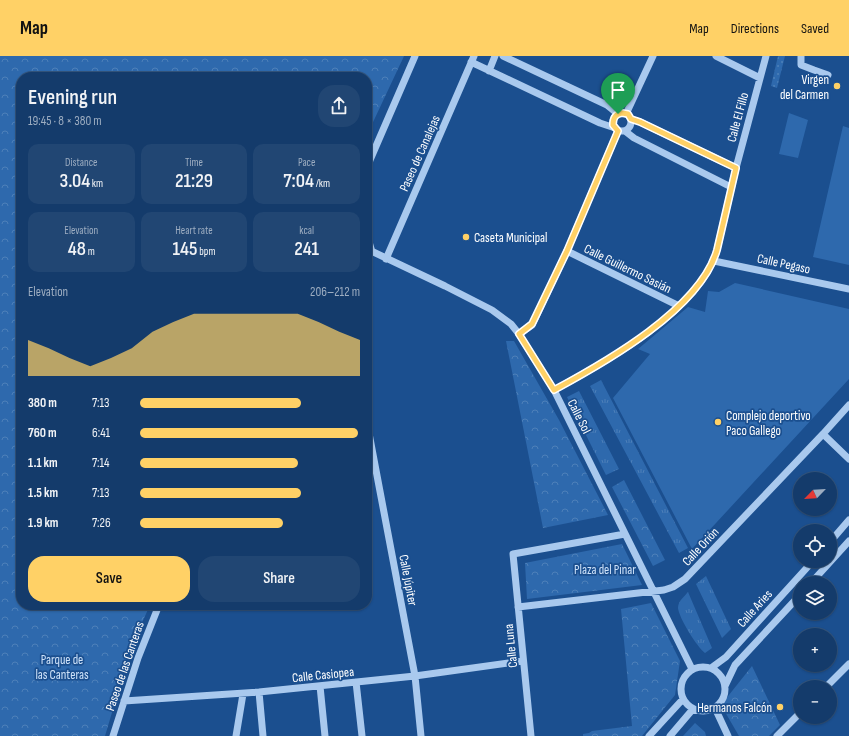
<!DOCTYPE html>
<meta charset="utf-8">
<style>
body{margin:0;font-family:"Sofia Sans Condensed",sans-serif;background:#214673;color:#f1f3f6;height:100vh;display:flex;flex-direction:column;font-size:15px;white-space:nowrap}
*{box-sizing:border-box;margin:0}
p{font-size:13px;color:#9dadc1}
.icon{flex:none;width:22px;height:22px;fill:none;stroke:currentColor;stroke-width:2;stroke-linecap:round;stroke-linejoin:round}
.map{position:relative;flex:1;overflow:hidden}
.sheet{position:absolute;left:16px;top:16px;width:356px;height:538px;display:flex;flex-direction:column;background:#143b6b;border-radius:16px;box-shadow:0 1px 3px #0004,0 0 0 1px #33557e}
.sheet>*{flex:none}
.needle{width:26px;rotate:245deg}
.fabs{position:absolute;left:793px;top:416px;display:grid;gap:8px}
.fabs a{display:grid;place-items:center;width:44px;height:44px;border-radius:50%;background:#143b6b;box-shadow:0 1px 3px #0004,0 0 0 1px #33557e;font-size:20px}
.pin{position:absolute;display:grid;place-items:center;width:34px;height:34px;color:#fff;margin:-41px -17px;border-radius:50% 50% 50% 0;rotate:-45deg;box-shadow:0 0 4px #0007}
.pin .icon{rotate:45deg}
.round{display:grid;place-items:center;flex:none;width:42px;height:42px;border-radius:16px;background:#214673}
.head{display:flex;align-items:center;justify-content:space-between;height:68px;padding:0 12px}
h1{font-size:22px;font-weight:600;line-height:30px}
.figures{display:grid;grid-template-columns:repeat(3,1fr);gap:6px;height:68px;padding:4px 12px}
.figures div{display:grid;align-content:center;border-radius:10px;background:#214673;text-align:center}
.figures b{font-size:20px;font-weight:600}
.figures small{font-size:11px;font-weight:400}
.figures p{font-size:11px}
.chart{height:112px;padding:8px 12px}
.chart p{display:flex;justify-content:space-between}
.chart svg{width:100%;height:72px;margin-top:4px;fill:#ffd166;opacity:.7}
.action{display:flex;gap:8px;margin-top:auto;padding:8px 12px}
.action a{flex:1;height:46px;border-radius:16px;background:#ffd166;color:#111;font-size:16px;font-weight:600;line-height:46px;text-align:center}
.action a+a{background:#214673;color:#f1f3f6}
ul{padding:0 12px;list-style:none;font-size:13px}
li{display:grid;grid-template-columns:64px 48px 1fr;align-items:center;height:30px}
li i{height:10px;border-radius:5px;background:#ffd166}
header{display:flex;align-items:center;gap:24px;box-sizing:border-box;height:56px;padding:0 20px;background:#ffd166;color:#111}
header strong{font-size:19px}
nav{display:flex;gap:22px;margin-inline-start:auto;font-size:14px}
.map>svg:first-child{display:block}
</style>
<header>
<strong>Map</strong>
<nav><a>Map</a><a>Directions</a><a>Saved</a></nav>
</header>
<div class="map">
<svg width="849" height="680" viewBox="0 0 849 680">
<defs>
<pattern id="grass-tufts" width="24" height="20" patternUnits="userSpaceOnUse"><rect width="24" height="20" fill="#2e69ad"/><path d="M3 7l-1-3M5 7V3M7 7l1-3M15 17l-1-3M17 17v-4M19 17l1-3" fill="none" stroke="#4d80b9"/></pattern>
<pattern id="forest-crowns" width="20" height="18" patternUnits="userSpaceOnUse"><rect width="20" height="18" fill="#2e69ad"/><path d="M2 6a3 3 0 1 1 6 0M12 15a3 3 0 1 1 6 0" fill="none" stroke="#4d80b9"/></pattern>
<pattern id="garden-dots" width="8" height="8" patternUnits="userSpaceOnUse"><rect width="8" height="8" fill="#2e69ad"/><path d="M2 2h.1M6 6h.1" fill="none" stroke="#4d80b9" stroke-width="1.8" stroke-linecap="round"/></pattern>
</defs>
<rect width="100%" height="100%" fill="#1b4f8f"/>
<path fill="url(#grass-tufts)" d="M601 324 688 492 679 497 590 330Z
M579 335 619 413 606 419 567 341Z
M706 520 731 573 722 582 696 528Z
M688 536 712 592 705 597C697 591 679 562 678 552 678 545 684 541 688 536Z"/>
<path fill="url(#forest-crowns)" d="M0 0H404L367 79V21H21V549H150L132 589 105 680H0Z
M506 285H514L559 364 608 459 543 472Z
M624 424 665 504 653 510 612 431Z
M622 488 642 529 527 543 525 507Z
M651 547 680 605 675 639 642 680H583V678L589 677 592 675 632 670 621 553Z
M752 610 780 669 769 680H739L721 649Z
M695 667 705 676 706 680H683Z"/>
<path fill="url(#garden-dots)" d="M778 0H785L777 32 771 30Z"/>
<path fill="#2e69ad" d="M789 57 808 64 798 102 779 98Z
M843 70 849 72V209L813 201Z
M735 227 849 253V323L692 493 613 342 650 298 638 293 688 251 705 256 708 235 719 236Z"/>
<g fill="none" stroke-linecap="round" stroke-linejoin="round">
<path stroke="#a9c9ee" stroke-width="7" d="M503 0 607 49 618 58
M716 0 760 22
M801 0V9L814 14 828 19
M471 6 600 67 615 72
M489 15 495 0
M613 66a9 9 0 1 1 18 0a9 9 0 1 1-18 0Z
M626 58 653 0
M631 63 640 66 736 112
M625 75 634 82 731 131
M367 115 370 104 415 0
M367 179 372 196 369 197
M367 193 445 230 492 254 511 268 519 278 554 334 692 613
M567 195 679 250
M386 203 474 0
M714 205 849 233
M519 278 532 269 567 195 618 75
M554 334C606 306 700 254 717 194L736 112 766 0
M368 372 415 620 421 680
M823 378 849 403
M830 486 849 464
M811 527 849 485
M518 551 664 534 673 531 685 523 823 378 849 349
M681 633a22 22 0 1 1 44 0a22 22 0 1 1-44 0Z
M711 612 726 601 813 505
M356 626 362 680
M320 630 325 680
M725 630 735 609 800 539
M826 631 849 608
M259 636 263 680
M124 645 259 636 415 620 523 605
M715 652 728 680
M113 680 138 602 159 549
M236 680 243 638
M531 680 513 498 625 478
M649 680 683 643
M670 680 693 653
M777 680 800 657"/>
</g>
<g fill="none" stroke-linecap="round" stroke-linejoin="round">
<defs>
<path id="route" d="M622 57 628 58 631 63 640 66 736 112 717 194C700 253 606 306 554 334L519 278 532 268 567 195 618 75 613 69C613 62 615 58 622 57Z"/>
</defs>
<use href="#route" stroke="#fff" stroke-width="8"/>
<use href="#route" stroke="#ffd166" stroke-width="5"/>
</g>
<g fill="#ffd166" stroke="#1b4f8f" stroke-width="1.5">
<circle cx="837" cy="30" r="4"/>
<circle cx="466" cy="181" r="4"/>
<circle cx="718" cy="366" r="4"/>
<circle cx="780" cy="651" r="4"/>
</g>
<g text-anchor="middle" stroke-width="3.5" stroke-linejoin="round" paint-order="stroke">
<g font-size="13" fill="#fff" stroke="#1b4f8f" text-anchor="end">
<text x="829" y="28">Virgen<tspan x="829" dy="15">del Carmen</tspan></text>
<text x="474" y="186" text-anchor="start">Caseta Municipal</text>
<text x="726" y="364" text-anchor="start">Complejo deportivo<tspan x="726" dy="15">Paco Gallego</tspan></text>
<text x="772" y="656">Hermanos Falcón</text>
</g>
<g font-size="13" fill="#fff" stroke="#1b4f8f">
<text transform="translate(737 61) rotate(-75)" y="5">Calle El Fillo</text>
<text transform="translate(419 97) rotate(-66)" y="5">Paseo de Canalejas</text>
<text transform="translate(784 207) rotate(12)" y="5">Calle Pegaso</text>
<text transform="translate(628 212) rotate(26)" y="5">Calle Guillermo Sasián</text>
<text transform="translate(580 360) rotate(63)" y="5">Calle Sol</text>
<text transform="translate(700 490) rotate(-47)" y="5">Calle Orión</text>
<text transform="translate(409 524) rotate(79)" y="5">Calle Júpiter</text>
<text transform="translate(754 552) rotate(-48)" y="5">Calle Aries</text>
<text transform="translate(510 590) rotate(-96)" y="5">Calle Luna</text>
<text transform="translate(124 610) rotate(-71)" y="5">Paseo de las Canteras</text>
<text transform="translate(323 618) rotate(-6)" y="5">Calle Casiopea</text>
</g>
<g font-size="13" fill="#cfe3fa" stroke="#1b4f8f">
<text x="605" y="518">Plaza del Pinar</text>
<text x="62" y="608">Parque de<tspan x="62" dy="15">las Canteras</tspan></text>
</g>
</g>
</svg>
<div class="fabs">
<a><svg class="needle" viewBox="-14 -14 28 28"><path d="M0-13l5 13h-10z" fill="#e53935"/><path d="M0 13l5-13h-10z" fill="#9dadc1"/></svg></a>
<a><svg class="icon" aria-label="locate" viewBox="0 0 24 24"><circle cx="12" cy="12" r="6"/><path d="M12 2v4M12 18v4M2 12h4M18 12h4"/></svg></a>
<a><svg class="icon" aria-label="layers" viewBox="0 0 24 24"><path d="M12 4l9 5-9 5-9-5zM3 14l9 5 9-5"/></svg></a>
<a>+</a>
<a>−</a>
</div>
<div class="pin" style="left:618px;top:58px;background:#1e9e55"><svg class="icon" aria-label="arrive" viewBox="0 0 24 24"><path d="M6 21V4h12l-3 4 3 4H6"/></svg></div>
<section class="sheet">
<div class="head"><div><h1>Evening run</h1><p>19:45 · 8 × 380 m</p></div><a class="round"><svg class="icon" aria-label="share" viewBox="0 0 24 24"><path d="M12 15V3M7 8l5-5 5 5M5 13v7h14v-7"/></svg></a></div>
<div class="figures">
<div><p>Distance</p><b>3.04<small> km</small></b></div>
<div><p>Time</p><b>21:29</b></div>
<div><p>Pace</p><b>7:04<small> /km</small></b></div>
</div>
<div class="figures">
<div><p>Elevation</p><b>48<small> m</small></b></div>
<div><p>Heart rate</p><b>145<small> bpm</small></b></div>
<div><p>kcal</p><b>241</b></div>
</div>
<div class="chart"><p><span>Elevation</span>206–212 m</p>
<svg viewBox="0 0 160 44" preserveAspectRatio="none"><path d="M0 44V22L10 27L20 33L30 38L40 33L50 27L60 17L70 11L80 6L90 6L100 6L110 6L120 6L130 6L140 11L150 17L160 22V44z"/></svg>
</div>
<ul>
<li><b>380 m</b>7:13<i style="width:73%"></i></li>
<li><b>760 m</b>6:41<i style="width:99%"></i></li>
<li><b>1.1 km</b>7:14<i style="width:72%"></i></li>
<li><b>1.5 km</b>7:13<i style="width:73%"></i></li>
<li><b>1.9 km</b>7:26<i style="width:65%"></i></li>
</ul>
<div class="action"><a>Save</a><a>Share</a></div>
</section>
</div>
